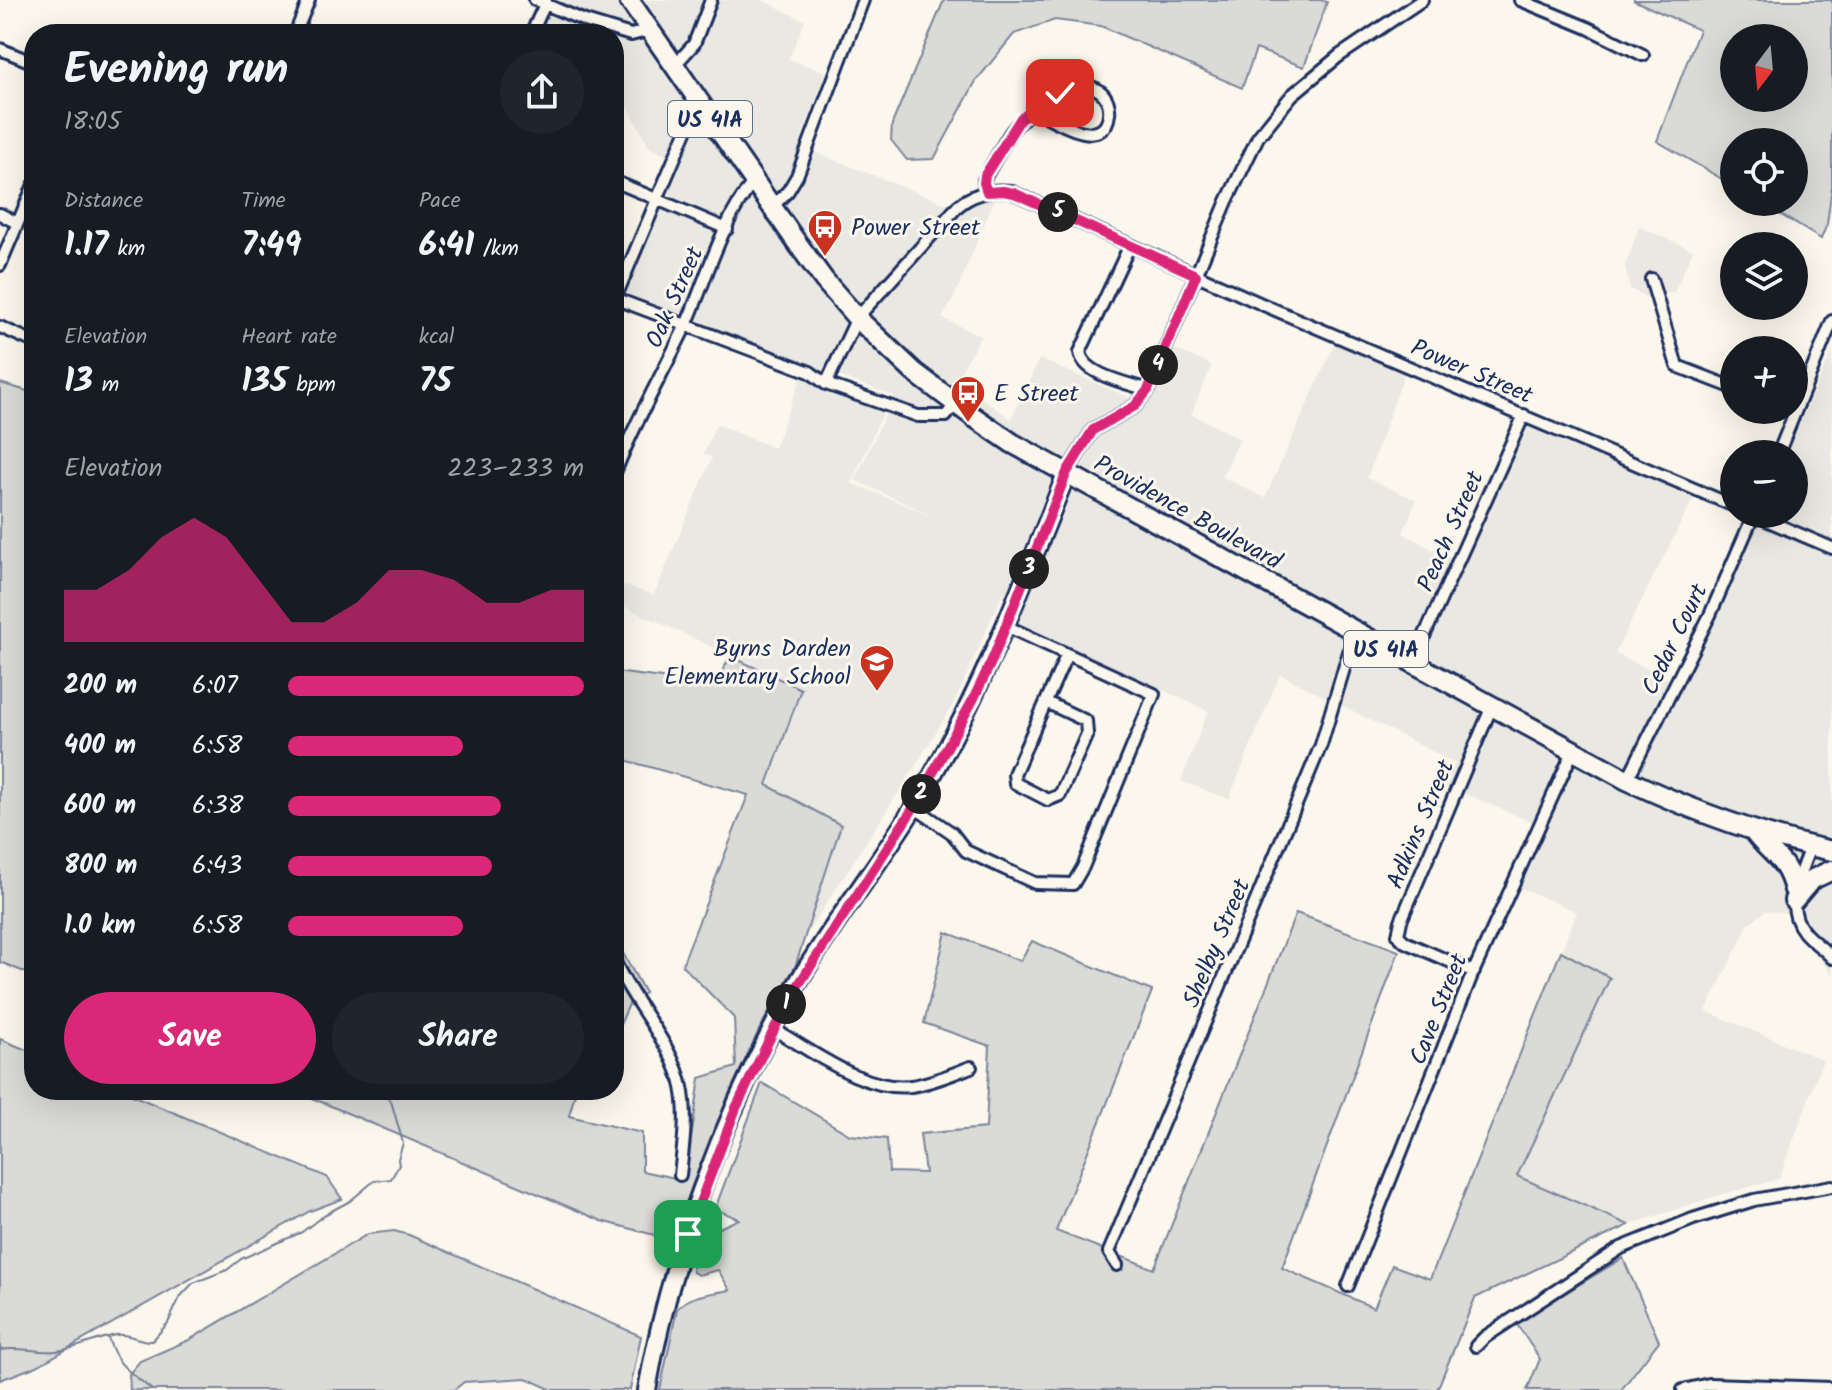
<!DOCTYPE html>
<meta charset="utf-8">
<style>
body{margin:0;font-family:Kalam,sans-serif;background:#20242c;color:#f1f3f6;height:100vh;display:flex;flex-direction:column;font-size:30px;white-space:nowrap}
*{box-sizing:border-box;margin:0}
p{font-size:26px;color:#9ea1a6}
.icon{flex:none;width:44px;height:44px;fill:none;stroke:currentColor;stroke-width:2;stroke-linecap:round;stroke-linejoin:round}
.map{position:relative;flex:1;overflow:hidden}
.side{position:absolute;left:24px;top:24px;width:600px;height:1076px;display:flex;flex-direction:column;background:#171b24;border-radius:32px;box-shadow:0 8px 32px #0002}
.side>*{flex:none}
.needle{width:52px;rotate:196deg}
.buttons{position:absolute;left:1720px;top:24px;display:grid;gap:16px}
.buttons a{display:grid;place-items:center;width:88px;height:88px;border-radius:50%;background:#171b24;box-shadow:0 8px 32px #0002;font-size:40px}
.pin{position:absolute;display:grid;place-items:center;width:68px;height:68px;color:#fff;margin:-34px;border-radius:16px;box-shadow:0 4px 12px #0006}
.km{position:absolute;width:40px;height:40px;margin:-20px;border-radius:50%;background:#222;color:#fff;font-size:22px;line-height:40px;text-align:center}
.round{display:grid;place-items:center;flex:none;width:84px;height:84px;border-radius:42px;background:#20242c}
.summary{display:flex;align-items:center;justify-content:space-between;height:136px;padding:0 40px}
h1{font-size:44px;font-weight:600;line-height:60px}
.metrics{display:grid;grid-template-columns:repeat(3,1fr);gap:12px;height:136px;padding:8px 40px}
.metrics div{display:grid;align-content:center}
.metrics b{font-size:34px;font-weight:600}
.metrics small{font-size:22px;font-weight:400}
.metrics p{font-size:22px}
.chart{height:224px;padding:16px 40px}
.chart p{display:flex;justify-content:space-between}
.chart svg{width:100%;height:144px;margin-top:8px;fill:#db2777;opacity:.7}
.primary-button{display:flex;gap:16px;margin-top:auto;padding:16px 40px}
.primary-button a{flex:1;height:92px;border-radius:48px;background:#db2777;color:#fff;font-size:32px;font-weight:600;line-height:92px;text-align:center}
.primary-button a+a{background:#20242c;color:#f1f3f6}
ul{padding:0 40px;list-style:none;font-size:26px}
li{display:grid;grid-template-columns:128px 96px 1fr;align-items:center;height:60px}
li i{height:20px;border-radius:10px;background:#db2777}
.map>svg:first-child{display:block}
</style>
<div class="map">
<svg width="1832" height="1390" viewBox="0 0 1832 1390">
<rect width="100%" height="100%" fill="#fbf7ec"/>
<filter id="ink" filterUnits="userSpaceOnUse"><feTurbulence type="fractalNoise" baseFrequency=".0125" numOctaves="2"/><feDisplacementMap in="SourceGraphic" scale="16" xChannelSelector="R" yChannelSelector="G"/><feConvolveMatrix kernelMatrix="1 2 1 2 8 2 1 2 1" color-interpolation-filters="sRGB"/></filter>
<g filter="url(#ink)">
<path fill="#eae8e2" d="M554 0H762L805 21 789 59 826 72 799 146 949 205 972 191 996 185V195L954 298 942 318 981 336 956 380 1011 419 1039 359 1131 398 1153 396 1172 348 1212 365 1191 414 1240 439 1222 477 1265 498 1335 343 1405 372 1367 478 1416 500 1403 533 1461 565 1530 423 1695 495 1615 653 1682 686 1761 514H1794V454H1787L1832 351V975L1786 913 1766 911 1749 923 1706 1011 1823 1060 1779 1179 1719 1195 1629 1225 1517 1176 1609 978 1561 951 1577 912 1519 887 1544 827 1446 786 1455 763 1280 674 1229 799 1181 781 1208 711 1002 615 1004 590 956 699 911 773 800 944 709 909 799 687 615 602 614 582 654 595 712 458 704 454 716 424 774 448 801 378 885 408 851 483 937 518 855 480 894 396 764 349 614 288 672 157 649 147 629 108 614 114V34H537Z
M1639 227 1693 250 1674 292 1648 298 1630 289 1625 266Z"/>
<path fill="#dadad7" stroke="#7a849a" stroke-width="2" fill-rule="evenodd" d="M944 0H1323L1327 2 1304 67 1256 49 1242 88 1101 26 1055 20 1014 34 976 81 934 159 907 160 891 140 892 124Z
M1633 0H1832V186L1827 224 1821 239 1760 202H1794V142H1734V186L1657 141 1699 30ZM1734 38H1794V98H1734Z
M0 383 34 393V976L0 962Z
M730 656 801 689 767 785 841 825 795 967 761 1026 729 1094 673 1240 602 1221 293 1090H576L569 1116 642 1133V1171L685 1180 700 1078 736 1067 734 1018 682 965 748 795 614 757 615 672 716 685Z
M1296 913 1399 951 1282 1268 1374 1308 1392 1265 1430 1279 1561 951 1610 978 1517 1176 1629 1225 1475 1298 1437 1390H660L677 1309C689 1294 712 1294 730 1290L718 1270 698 1275 693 1272 692 1267 706 1234 739 1219 715 1209 762 1083 850 1135 887 1139 889 1172 925 1173 920 1134 986 1128 990 1046 924 1023 946 932 1020 961 1032 941 1152 991 1056 1231 1154 1269Z
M614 937 645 993 630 1002 614 1038Z
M0 1039 34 1053V1090H120L327 1177 342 1199 310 1211 37 1366 0 1380Z
M394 1231 409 1235 641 1336 630 1390H552L526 1378 464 1382 454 1390H130L129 1374 140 1361 189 1340 368 1234Z
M1623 1258 1659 1341 1621 1390H1527L1540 1359 1516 1323Z"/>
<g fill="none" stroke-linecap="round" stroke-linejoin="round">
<path stroke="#747e96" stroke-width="2" d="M108 1338C118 1368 130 1371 152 1390
M0 1350C18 1346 37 1353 56 1351 77 1349 95 1339 116 1335 129 1333 140 1342 152 1341L168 1323 180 1297 193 1283 227 1270 241 1259 302 1232 324 1215 350 1201 374 1181 391 1179 399 1165 398 1159 403 1143 391 1101 383 1090"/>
<defs>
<path id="street" d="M535 0 585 21 631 35 650 30
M1520 0 1588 28 1643 55
M295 34 309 0
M531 34 546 2
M0 49 34 63
M675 65 694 44 711 0
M614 181 727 229
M987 192C985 187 984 185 984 180 985 176 1004 144 1008 137 1021 115 1074 70 1101 92 1107 97 1110 106 1109 114 1105 154 1052 119 1033 109
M772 207 788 191 797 176 863 0
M0 214 17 223
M1130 245 1080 352C1083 375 1128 383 1148 390
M0 265 34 185
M1651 279 1677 366 1734 388
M614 298 810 372 826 384 918 416H946L956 403
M614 301 692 117 702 106
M0 327 34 342
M826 384 857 318 958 206C973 194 990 189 1010 191L1266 306 1734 506
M1778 454 1832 321
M1067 472 1093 430 1135 406 1148 390 1227 201 1258 137 1292 95 1339 56 1422 0
M614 475C634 423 662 375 686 325 707 278 721 222 754 181
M1752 514 1832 548
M1412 663 1524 415
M1046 702 1086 721 1087 734 1060 795 1048 800 1015 783 1014 774 1067 654
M1627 780 1710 615 1754 514
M914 807 952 833 966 851 1035 883 1073 884 1083 867 1154 694 1006 626
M1810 847C1800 874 1783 906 1804 932 1812 942 1824 948 1832 958
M614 960C632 1002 674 1046 682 1087 688 1116 683 1147 680 1175
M1474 972 1405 942 1398 935 1401 921 1492 706
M773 1029C813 1051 864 1092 911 1086 932 1083 952 1074 971 1067
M1117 1265 1109 1252 1321 745 1355 632
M1348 1286 1472 975 1573 751
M1476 1346 1485 1337 1621 1248 1693 1219 1754 1200 1832 1186
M1683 1390 1709 1384 1832 1388"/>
<path id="primary" d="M647 1390C670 1257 723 1117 788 999 826 932 874 872 914 807 978 701 1022 587 1067 472"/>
<path id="highway" d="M629 0 795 240 824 280 857 318 914 372 971 415 1012 443 1092 487 1627 780C1693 811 1760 836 1832 851
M1753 831C1771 856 1786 857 1794 890
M1794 900 1811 880 1832 870"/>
</defs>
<use href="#street" stroke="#1b2f5e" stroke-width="16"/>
<use href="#primary" stroke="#1b2f5e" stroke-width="22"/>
<use href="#highway" stroke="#1b2f5e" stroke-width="24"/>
<use href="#street" stroke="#fbf7ec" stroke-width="10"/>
<use href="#primary" stroke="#fbf7ec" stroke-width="16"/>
<use href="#highway" stroke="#fbf7ec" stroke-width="18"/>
</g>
</g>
<g fill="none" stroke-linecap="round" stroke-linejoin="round" filter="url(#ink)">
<defs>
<path id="route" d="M688 1234 736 1108 788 1001 914 807 973 700 993 658 1067 472 1093 430 1135 406 1148 390 1196 275 1014 193 1003 191 987 192 984 183 985 175 1021 118 1060 93"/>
</defs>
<use href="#route" stroke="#fff" stroke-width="16"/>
<use href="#route" stroke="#db2777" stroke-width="10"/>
</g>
<defs>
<symbol id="bus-pin" viewBox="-11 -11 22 30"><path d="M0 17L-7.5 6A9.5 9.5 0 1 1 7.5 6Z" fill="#c8321e" stroke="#fbf7ec"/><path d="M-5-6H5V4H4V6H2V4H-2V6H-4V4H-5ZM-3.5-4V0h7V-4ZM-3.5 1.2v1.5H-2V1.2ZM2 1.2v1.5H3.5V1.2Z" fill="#fff"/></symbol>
<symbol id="school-pin" viewBox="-11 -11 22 30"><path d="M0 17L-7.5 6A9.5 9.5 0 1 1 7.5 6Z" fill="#c8321e" stroke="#fbf7ec"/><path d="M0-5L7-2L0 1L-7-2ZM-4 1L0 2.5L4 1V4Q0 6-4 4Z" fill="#fff"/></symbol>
</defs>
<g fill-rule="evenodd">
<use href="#bus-pin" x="805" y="207" width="40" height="54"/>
<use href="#bus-pin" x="948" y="373" width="40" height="54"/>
<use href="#school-pin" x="857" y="642" width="40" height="54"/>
</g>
<g text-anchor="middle" stroke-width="6" stroke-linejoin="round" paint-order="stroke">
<g fill="#fbf7ec" stroke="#5e6b89" stroke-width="2">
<rect x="668" y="101" width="84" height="36" rx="6"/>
<rect x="1344" y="631" width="84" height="36" rx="6"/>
</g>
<g font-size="22" font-weight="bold" fill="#1b2f5e">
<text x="710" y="127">US 41A</text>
<text x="1386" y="657">US 41A</text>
</g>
<g font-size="24" fill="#1b2f5e" stroke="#fbf7ec" text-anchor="start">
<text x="851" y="235">Power Street</text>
<text x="994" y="401">E Street</text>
<text x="851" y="656" text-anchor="end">Byrns Darden<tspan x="851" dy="28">Elementary School</tspan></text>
</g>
<g font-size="24" fill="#1b2f5e" stroke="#fbf7ec">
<text transform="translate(674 297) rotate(-66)" y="8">Oak Street</text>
<text transform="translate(1472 371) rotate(23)" y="8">Power Street</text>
<text transform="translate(1188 512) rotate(29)" y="8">Providence Boulevard</text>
<text transform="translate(1450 531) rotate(-66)" y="8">Peach Street</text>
<text transform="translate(1674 639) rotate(-64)" y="8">Cedar Court</text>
<text transform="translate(1420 824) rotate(-67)" y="8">Adkins Street</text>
<text transform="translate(1216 943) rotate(-67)" y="8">Shelby Street</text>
<text transform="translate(1438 1009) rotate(-68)" y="8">Cave Street</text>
</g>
</g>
</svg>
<div class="buttons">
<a><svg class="needle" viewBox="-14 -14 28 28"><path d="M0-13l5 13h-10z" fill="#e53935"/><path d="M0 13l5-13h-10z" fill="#9ea1a6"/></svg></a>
<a><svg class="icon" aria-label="locate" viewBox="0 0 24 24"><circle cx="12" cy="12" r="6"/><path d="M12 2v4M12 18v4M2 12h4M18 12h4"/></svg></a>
<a><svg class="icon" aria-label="layers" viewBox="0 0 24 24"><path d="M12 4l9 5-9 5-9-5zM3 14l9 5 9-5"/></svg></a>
<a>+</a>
<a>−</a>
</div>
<div class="pin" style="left:688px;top:1234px;background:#1e9e55"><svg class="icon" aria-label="arrive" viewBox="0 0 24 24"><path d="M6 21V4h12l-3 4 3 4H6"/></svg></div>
<div class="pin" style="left:1060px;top:93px;background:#d93025"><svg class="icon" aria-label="check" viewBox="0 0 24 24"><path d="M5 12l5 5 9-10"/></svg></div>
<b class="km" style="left:786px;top:1004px">1</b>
<b class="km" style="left:921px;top:794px">2</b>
<b class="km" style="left:1029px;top:569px">3</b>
<b class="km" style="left:1158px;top:365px">4</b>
<b class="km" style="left:1058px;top:212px">5</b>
<section class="side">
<div class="summary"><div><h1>Evening run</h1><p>18:05</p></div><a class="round"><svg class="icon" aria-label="share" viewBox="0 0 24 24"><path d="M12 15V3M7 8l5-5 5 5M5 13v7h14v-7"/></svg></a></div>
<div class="metrics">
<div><p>Distance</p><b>1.17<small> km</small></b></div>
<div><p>Time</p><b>7:49</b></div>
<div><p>Pace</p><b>6:41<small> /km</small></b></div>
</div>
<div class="metrics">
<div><p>Elevation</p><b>13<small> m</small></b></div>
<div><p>Heart rate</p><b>135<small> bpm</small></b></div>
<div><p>kcal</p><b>75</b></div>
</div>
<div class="chart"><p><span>Elevation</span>223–233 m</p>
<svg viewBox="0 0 160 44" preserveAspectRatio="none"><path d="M0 44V28L10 28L20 22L30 12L40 6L50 12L60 25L70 38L80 38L90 32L100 22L110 22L120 25L130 32L140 32L150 28L160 28V44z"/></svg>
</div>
<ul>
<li><b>200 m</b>6:07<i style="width:100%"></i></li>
<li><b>400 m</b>6:58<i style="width:59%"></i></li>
<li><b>600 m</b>6:38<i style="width:72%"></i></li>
<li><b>800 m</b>6:43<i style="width:69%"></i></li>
<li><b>1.0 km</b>6:58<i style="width:59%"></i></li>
</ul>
<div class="primary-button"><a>Save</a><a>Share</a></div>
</section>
</div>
